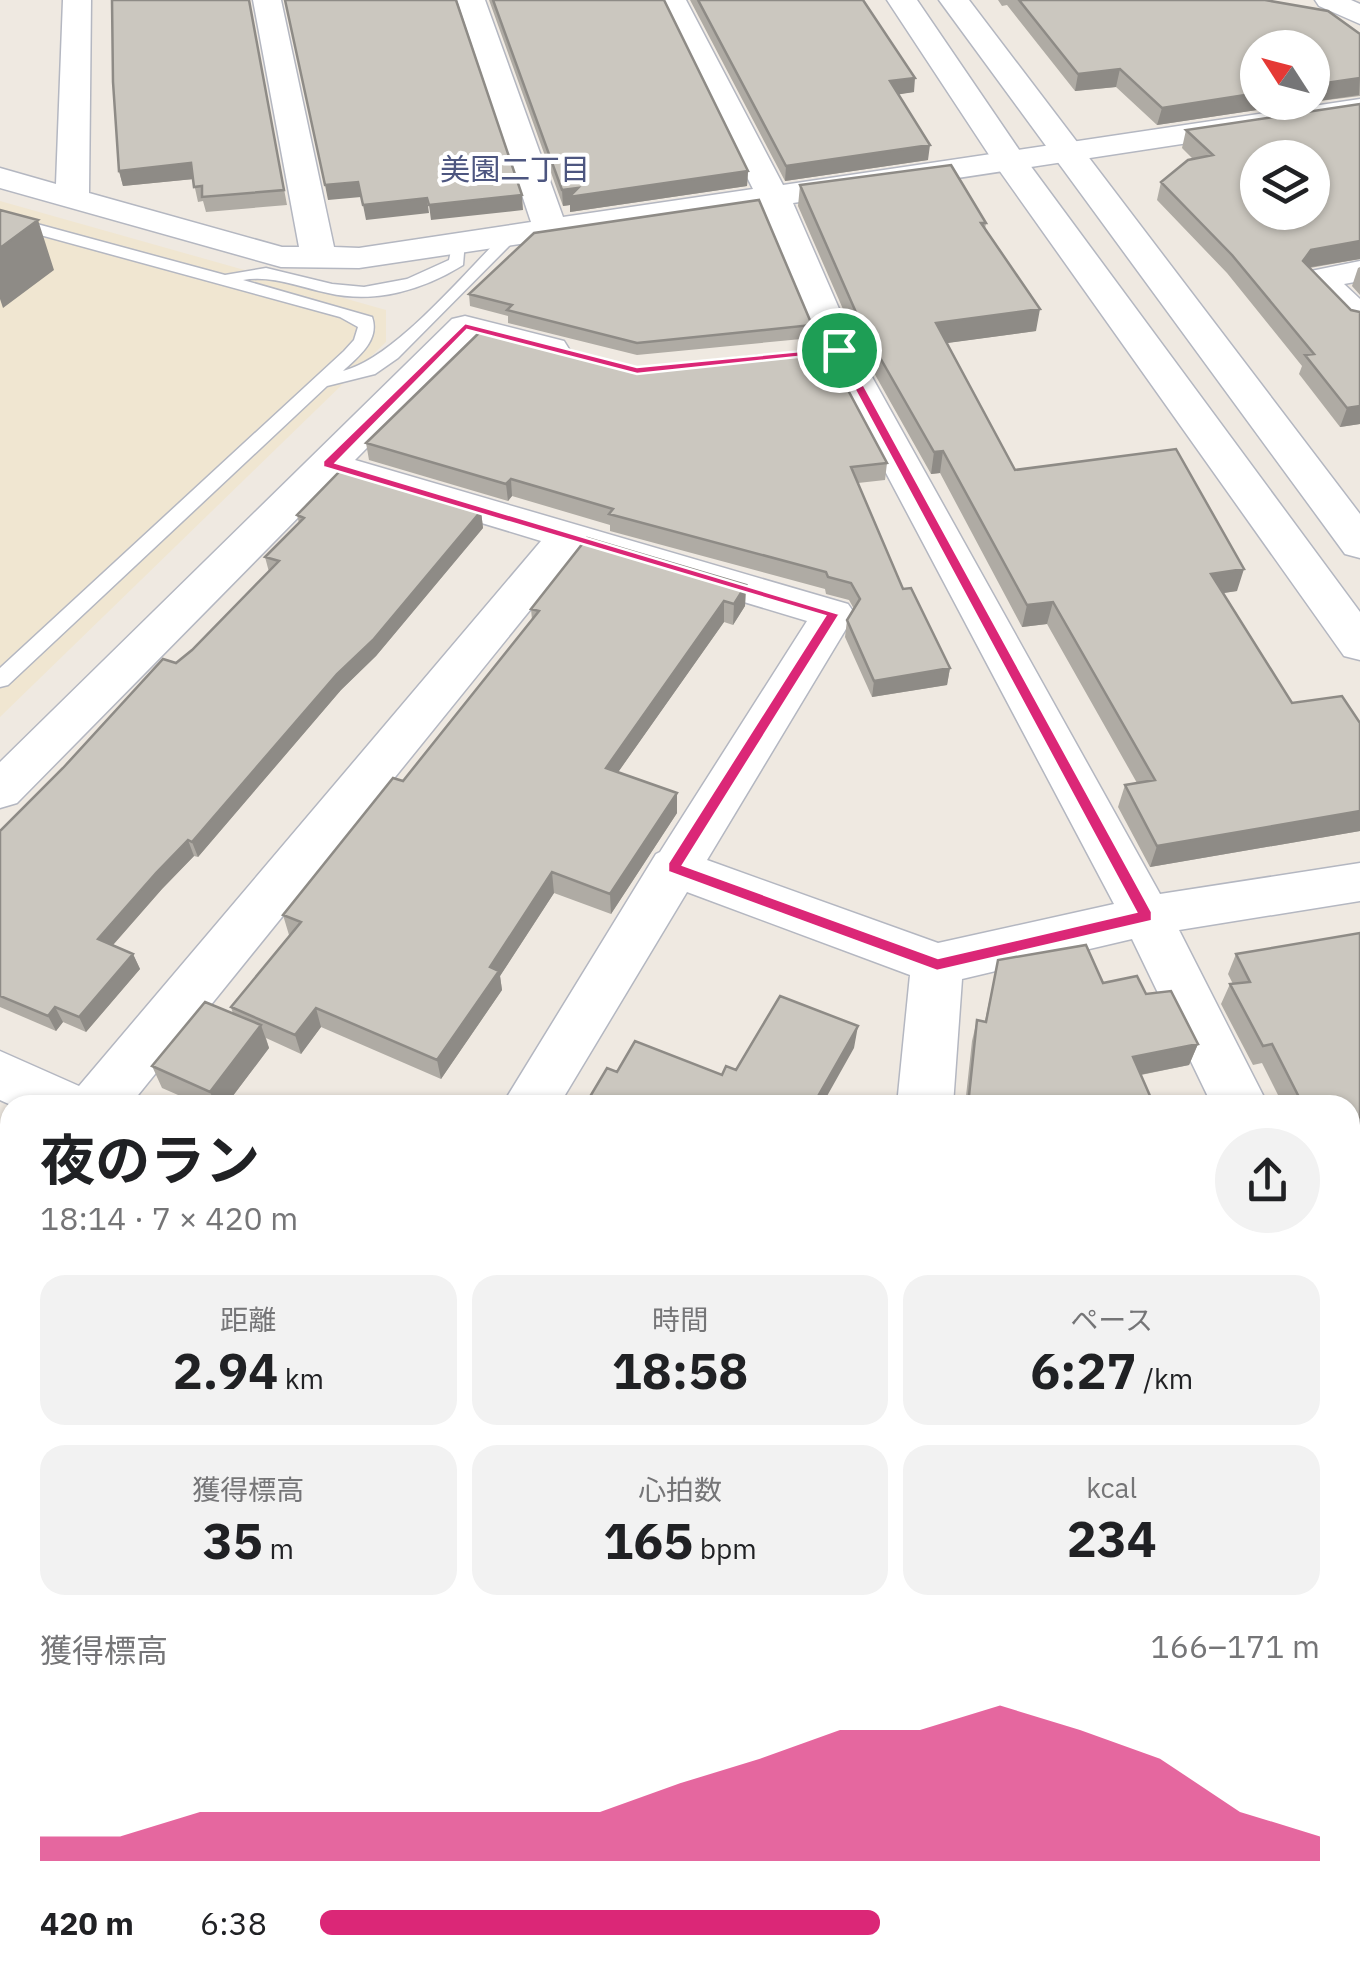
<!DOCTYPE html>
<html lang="ja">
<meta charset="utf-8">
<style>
body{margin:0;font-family:"IBM Plex Sans","Noto Sans JP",sans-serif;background:#f2f2f2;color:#202124;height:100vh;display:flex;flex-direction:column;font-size:38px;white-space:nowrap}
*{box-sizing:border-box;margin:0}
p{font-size:32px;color:#757577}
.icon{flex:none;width:55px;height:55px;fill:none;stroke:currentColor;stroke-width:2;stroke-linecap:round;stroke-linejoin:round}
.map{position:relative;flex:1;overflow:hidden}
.panel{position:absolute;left:0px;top:1095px;width:1360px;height:885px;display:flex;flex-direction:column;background:#fff;border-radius:30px 30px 0 0;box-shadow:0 2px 8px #0004}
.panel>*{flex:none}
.needle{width:65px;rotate:306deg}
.buttons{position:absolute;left:1240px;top:30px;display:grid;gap:20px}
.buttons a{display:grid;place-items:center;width:90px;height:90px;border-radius:50%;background:#fff;box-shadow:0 2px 8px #0004;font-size:50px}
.pin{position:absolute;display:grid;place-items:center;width:85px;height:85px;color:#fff;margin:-42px;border:5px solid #fff;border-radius:50%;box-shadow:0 2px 10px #0007}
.round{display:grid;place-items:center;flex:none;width:105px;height:105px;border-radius:52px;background:#f2f2f2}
.overview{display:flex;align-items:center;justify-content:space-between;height:170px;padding:0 40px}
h1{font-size:55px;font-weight:700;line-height:75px}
.figures{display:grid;grid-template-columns:repeat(3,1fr);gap:15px;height:170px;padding:10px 40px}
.figures div{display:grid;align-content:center;border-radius:25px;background:#f2f2f2;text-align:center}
.figures b{font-size:50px;font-weight:700}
.figures small{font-size:28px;font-weight:400}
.figures p{font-size:28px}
.chart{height:280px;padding:20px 40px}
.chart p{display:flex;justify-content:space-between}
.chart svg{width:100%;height:180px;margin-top:10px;fill:#db2777;opacity:.7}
ul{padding:0 40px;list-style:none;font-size:32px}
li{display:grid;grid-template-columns:160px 120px 1fr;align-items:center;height:75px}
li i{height:25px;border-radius:12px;background:#db2777}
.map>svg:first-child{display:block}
</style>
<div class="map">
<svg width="1360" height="1980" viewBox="0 0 1360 1980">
<rect width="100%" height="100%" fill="#efe9e1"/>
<path fill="#f0e6d1" d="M0 201 386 310V342L0 717Z
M0 1144 10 1149V1970H1350V1757L1360 1761V1980H0Z"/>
<path fill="#c9ec9a" d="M1350 1764 1360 1769V1980H463L468 1970H1350Z"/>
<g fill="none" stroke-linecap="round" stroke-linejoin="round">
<defs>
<path id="service" d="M0 214 225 275 266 268 332 284 364 287 407 279 449 260 453 241H465L463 265C423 290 375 304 328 293 299 287 273 275 243 280L372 317C380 340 359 356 343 371 395 358 464 273 504 234L518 237 398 358 375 374 327 386 8 685 0 687V668L344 351 354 340 358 327 340 317 0 224Z
M0 1195 10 1199V1223L0 1219Z
M10 1276V1311L0 1315V1280Z"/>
<path id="minor" d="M63 0H91L89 193 282 247H299L253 0H281L334 247 359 248 531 222 457 0H485L563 217 753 189 658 0H686L783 185 1360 99V117L793 203 857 350 1160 894 1360 863V901L1179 930 1268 1105H1212L1132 939 962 979 953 1105H897L910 975 687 892 559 1105H502L656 854 660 852 807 621 577 552 130 1105H11L0 1100V1051L79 1086 541 541 336 479 17 803 0 808V762L452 319 465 316 564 341 569 349 564 357 551 360 473 340 355 460 848 604 855 614 707 860 938 943 1114 904 821 350 761 208 359 268 281 267 0 188V168L56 184Z
M1315 0H1351L1360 4V24L1319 6Z
M1360 261V281L1344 284 1360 299V329L1347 326 1301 279 1306 272Z
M1350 1296 1360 1300V1373L1350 1369Z
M1350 1642 1360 1646V1717L1350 1713Z"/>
<path id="tertiary" d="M887 0H917L1024 157 1360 612V660L1344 656 999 170Z
M939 0H969L1360 514V558L1345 554Z"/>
</defs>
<use href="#service" stroke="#b4b7c1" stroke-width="3"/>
<use href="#minor" stroke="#b4b7c1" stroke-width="3"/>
<use href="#tertiary" stroke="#b4b7c1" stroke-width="3"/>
<use href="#service" fill="#fff" fill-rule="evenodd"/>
<use href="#minor" fill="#fff" fill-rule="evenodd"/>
<use href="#tertiary" fill="#fff" fill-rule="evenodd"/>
</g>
<path fill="#afaba4" d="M489 0H664L748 171 747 186 570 212V205L563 206Z
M690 0H863L914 92 898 94 928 160 785 181Z
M998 0H1265L1360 34V96L1312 102V48L1258 102H1311L1157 125 1116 87 1075 91 1007 5 1002 6Z
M249 1 287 205 206 212 203 201 198 202 193 179 123 186 119 171Z
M1186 130 1360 259 1310 268 1351 310 1360 312V424L1340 427 1299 374 1302 366 1227 273 1157 200 1161 182 1193 159 1182 148Z
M800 185 986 223 985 229 1036 331 946 343 1015 470 1237 591 1223 593 1292 703 1360 723V831L1150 867 1118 807 1125 785 1137 783 1047 624 1022 627 940 473 931 474 860 348 798 206Z
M1360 267V295L1352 286 1358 268Z
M469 294 812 325V338L637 355 508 323V316L470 306Z
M366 443 887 463 885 480 858 483 903 589 950 668 947 685 872 697 845 637 847 620 854 609 849 600 826 594 825 589 610 531V525L512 496 508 501 369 460Z
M481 511 483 528 376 656 341 690 198 857 194 856 162 889 113 945 133 954 140 969 86 1032 63 1022 56 1031 0 1007V831L63 768 192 650 269 572 265 557 299 523 297 515Z
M746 585 745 606 733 625 724 622 618 772 677 813 611 914 554 893 500 976 502 990 441 1079 321 1027 301 1054 266 1038 269 1048 226 1105H201L162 1088 152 1066 233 1014 231 1007 290 935H289L283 915 403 781 532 620 531 609Z
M1360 933V1239L1350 1241V1105H1283L1262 1063 1253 1065 1221 1004 1230 984H1233L1228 974 1236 954Z
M998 960 1146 994 1198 1044 1189 1065 1141 1075 1154 1105H965L972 1041 977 1020 985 1021Z
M811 1970H984L981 1980H830Z"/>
<path fill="#8e8b86" d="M1120 69 1116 87 1075 91 1078 74Z
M915 78 914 92 889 96 890 81Z
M1360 78 1359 95 1312 102V85Z
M1258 93V102H1311L1157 125 1162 108Z
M930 145 928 160 785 181 786 166Z
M191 163 194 179 123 186 119 171Z
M748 171 747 186 570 212V205L563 206 562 190Z
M358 182 361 197 328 200 325 185Z
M522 195 523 210 431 220 429 205Z
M427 198 429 213 366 220 363 205Z
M38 220 54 270 3 308 0 299V248Z
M1360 241V259L1305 268 1303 261 1311 250Z
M1040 309 1036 331 933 345 936 323Z
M1360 406V424L1340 427 1347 408Z
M943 451 940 473 931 474 934 452Z
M511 479 512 496 508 501 506 484Z
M481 511 483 528 376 656 341 690 198 857 192 842 337 674Z
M1244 569 1237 591 1204 596 1211 574Z
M746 585 745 606 733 625 734 604Z
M724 601V622L607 788 606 768Z
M1053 602 1047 624 1022 627 1027 605Z
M950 668 947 685 872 697 874 681Z
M677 793V813L611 914 610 894Z
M1360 811V831L1150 867 1157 846Z
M188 840 194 856 162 889 105 954 98 939 156 873Z
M552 872 554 893 500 976 502 990 441 1079 437 1060 490 967Z
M133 954 140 969 86 1032 79 1017Z
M55 1007 63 1022 56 1031 48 1016Z
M316 1008 321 1027 301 1054 295 1035Z
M261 1025 269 1048 226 1105H216L210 1092Z
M858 1026 854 1048 822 1105H813Z
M1198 1044 1189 1065 1124 1078 1133 1057Z
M1356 1224H1360V1239L1350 1241V1234Z"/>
<path fill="#cbc7bf" stroke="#8e8b86" stroke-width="2.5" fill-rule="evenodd" d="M112 0H249L284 190 202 197V186L194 187 191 163 119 171 113 82Z
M285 0H456L522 195 429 205 427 198 363 205 358 182 325 185Z
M493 0H664L748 171 569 197 578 188 562 190Z
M698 0H863L915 78 890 81 930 145 786 166Z
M1019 0H1265L1328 11 1360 34V78L1312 85V48H1258V93L1162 108 1120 69 1078 74Z
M1360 104V241L1311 250 1303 261 1351 310 1360 312V406L1347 408 1305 355 1314 354 1232 255 1161 182 1188 160 1213 155 1186 130ZM1258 158H1312V212H1258Z
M951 165 986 223H981L1040 309 936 323 1015 470 1176 449 1244 569 1211 574 1292 703 1342 696 1360 723V811L1157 846 1125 785 1155 780 1053 602 1027 605 943 451 934 452 862 326 800 185Z
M759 200 812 325 637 343 507 310 512 305 469 294 534 233Z
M0 210 38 220 0 248Z
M482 330 637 368 826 349 887 463 851 467 903 589 911 588 950 668 874 681 847 620 860 599 851 583 828 577 826 572 609 514 613 509 511 479 506 484 366 443Z
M342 469 481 511 373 640 337 674 192 842 188 840 156 873 98 939 133 954 79 1017 55 1007 48 1016 0 996V831L63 768 163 659 176 663 192 650 279 561 265 557 304 518 297 515Z
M587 538 746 585 734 604 724 601 606 768 677 793 610 894 552 872 490 967 499 971 437 1060 316 1008 295 1035 231 1007 301 922 283 915 393 778 403 781 539 611 531 609Z
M1360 933V1224H1356L1350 1212V1105H1303L1272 1044 1263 1046 1230 984 1250 982 1236 954Z
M1086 945 1103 983 1137 976 1146 994 1171 991 1198 1044 1133 1057 1154 1105H968L977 1020 986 1022 998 960Z
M780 996 858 1026 813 1105H585L607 1068 617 1072 635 1041 722 1075 726 1066 736 1070Z
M205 1002 261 1025 210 1092 152 1066Z
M1350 1465 1360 1469V1571L1354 1599 1350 1597Z
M839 1970H984L981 1980H858Z"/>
<path fill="#db2777" stroke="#fff" stroke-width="2.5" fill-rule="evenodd" d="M465 323 637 367 843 347 1152 912V921L937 971 668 872V863L825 616 323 467V461ZM467 330 637 374 835 353 1136 912 938 958 683 865 840 614 336 463Z"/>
<g text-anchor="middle" stroke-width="8" stroke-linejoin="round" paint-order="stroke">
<g font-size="30" fill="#4d5680" stroke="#fff">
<text x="515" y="180">美園二丁目</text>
</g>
</g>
</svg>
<div class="buttons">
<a><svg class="needle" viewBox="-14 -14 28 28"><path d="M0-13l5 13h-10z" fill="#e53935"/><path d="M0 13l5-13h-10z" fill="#757577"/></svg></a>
<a><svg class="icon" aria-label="layers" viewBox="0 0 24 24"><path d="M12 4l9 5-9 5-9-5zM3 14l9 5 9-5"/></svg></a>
</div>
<div class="pin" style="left:839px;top:350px;background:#1e9e55"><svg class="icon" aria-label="arrive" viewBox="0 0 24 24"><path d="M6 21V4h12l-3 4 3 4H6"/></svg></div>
<section class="panel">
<div class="overview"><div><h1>夜のラン</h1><p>18:14 · 7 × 420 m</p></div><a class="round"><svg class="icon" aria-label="share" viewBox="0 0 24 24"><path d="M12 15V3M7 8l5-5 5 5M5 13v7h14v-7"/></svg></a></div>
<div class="figures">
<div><p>距離</p><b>2.94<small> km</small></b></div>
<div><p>時間</p><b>18:58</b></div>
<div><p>ペース</p><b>6:27<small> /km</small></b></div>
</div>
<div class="figures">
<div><p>獲得標高</p><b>35<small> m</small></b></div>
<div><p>心拍数</p><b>165<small> bpm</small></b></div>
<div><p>kcal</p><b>234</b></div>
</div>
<div class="chart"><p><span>獲得標高</span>166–171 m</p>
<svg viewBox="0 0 160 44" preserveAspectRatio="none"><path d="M0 44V38L10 38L20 32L30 32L40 32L50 32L60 32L70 32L80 25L90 19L100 12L110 12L120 6L130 12L140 19L150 32L160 38V44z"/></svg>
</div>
<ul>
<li><b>420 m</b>6:38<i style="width:56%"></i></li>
</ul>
</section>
</div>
